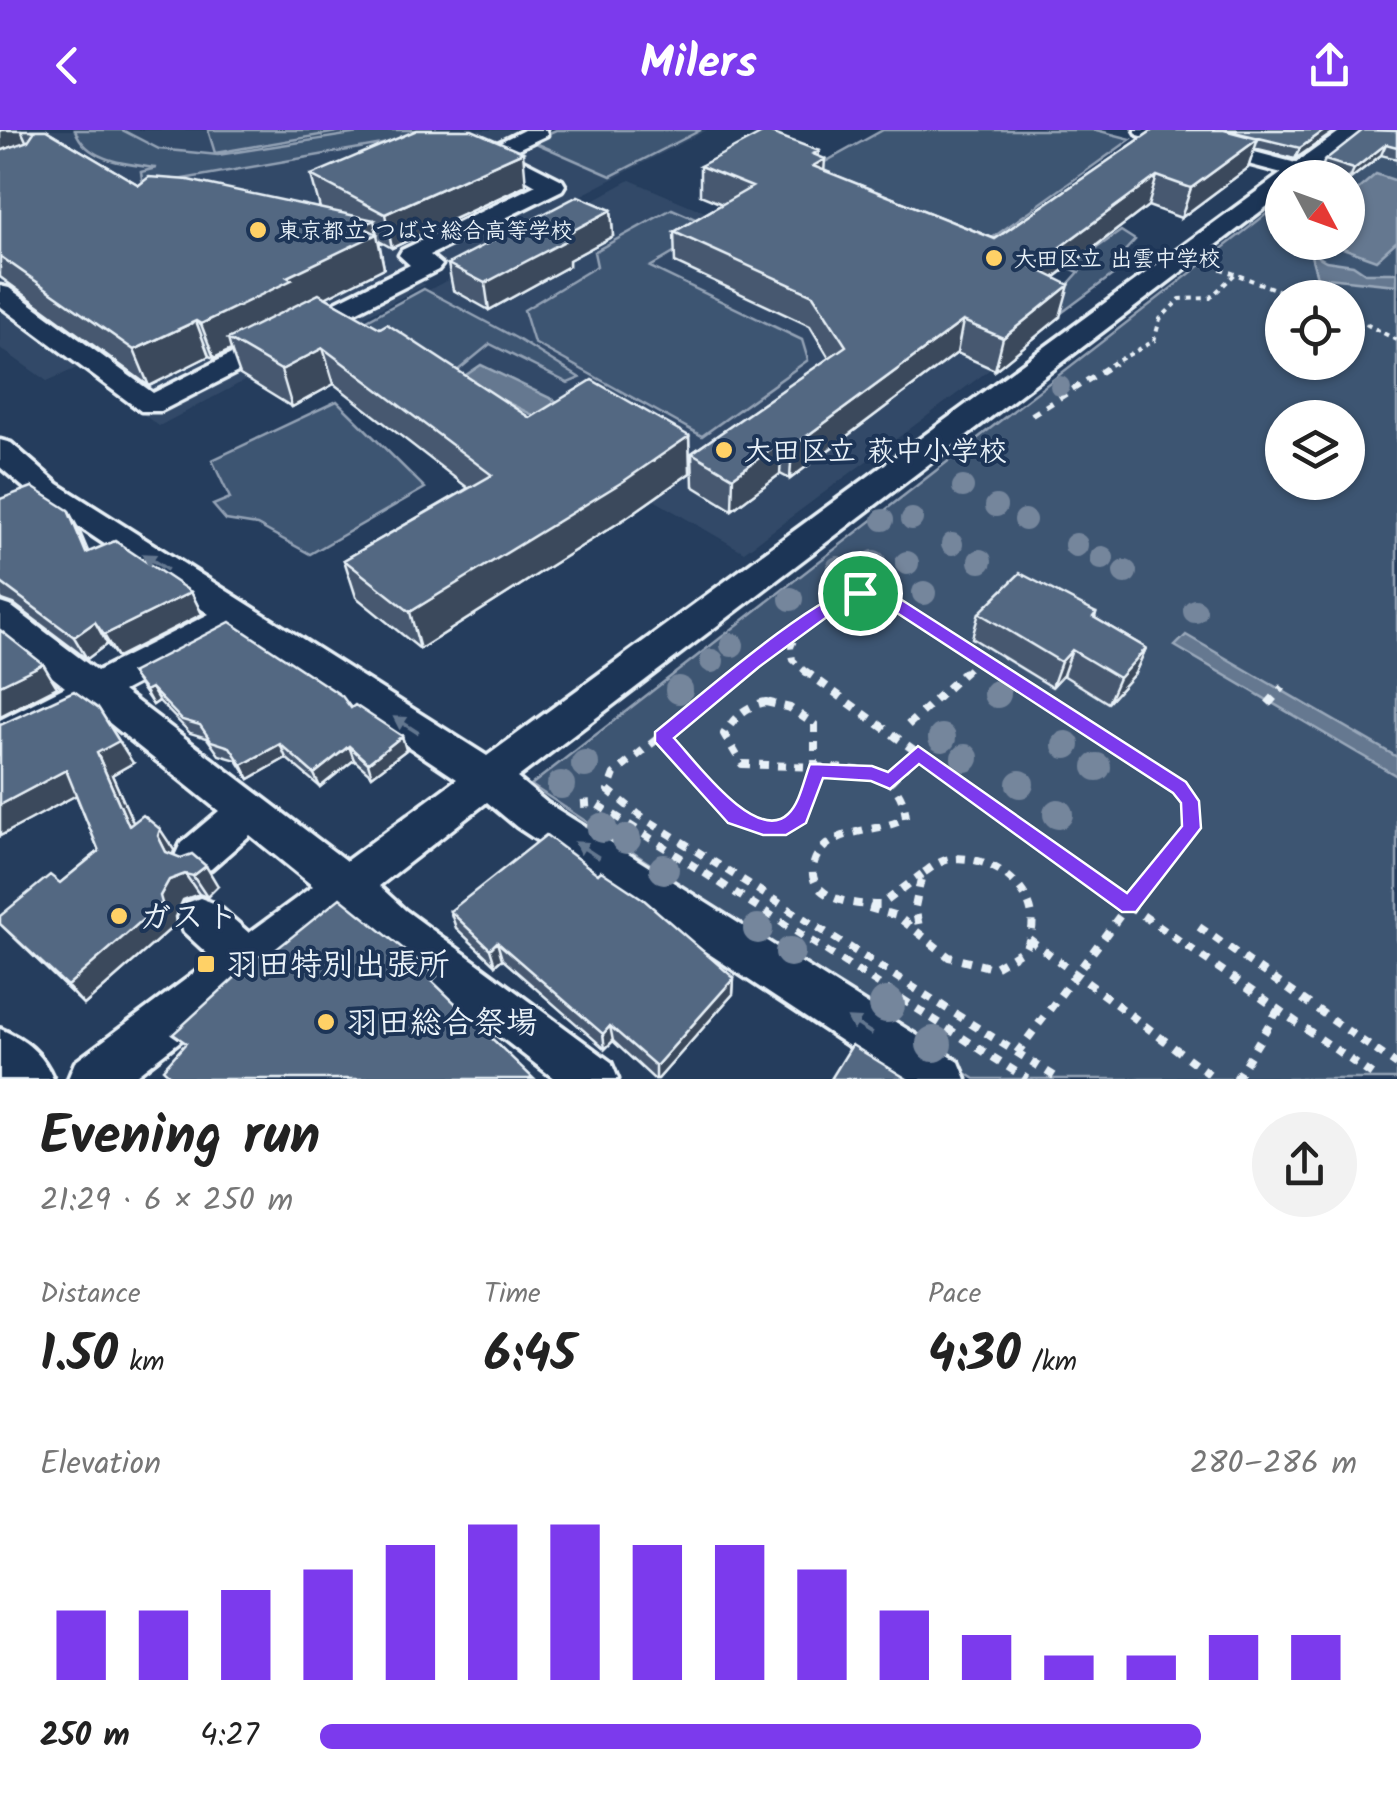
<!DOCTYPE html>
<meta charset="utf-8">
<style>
body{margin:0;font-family:Kalam,"Klee One",sans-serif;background:#f2f2f2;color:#222;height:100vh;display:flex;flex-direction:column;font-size:38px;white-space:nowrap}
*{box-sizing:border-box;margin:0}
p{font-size:32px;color:#767676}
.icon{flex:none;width:55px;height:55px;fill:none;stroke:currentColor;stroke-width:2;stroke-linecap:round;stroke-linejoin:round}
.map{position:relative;height:949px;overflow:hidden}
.panel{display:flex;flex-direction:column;background:#fff;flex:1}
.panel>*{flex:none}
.needle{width:65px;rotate:131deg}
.controls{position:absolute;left:1265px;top:30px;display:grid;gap:20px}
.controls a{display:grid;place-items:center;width:100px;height:100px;border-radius:50%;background:#fff;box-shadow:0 2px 8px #0004;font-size:50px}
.pin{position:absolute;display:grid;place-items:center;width:85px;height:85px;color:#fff;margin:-42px;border:5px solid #fff;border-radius:50%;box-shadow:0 2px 10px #0007}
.round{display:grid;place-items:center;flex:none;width:105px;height:105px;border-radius:52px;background:#f2f2f2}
.headline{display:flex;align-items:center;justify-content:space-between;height:170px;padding:0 40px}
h1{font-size:55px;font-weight:700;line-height:75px}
.stats{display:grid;grid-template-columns:repeat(3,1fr);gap:15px;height:170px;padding:10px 40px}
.stats div{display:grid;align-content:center}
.stats b{font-size:50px;font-weight:700}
.stats small{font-size:28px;font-weight:400}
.stats p{font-size:28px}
.chart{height:280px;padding:20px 40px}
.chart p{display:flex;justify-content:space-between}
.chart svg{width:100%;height:180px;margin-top:10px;stroke:#7c3aed;stroke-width:6}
ul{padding:0 40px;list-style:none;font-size:32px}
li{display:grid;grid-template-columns:160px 120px 1fr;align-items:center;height:75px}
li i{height:25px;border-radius:12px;background:#7c3aed}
header{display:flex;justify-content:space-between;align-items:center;height:130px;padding:0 40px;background:#7c3aed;color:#fff;font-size:45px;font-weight:700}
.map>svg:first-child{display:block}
</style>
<header><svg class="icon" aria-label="back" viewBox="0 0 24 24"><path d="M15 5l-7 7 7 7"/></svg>Milers<svg class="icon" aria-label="share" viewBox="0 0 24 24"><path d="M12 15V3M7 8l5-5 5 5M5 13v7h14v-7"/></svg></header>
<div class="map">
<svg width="1397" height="949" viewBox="0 0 1397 949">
<rect width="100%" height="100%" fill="#253d5d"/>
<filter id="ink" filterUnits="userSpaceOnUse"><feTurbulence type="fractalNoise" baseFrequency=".01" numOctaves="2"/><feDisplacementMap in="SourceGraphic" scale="20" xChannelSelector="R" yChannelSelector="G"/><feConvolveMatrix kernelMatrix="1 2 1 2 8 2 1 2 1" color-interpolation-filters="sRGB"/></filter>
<g filter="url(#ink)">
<path fill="#334a68" d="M0 0H707L418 150 425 155 159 296 79 237 47 251 0 218Z
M630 50 1020 217 744 422 358 199Z"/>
<path fill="#3e5472" stroke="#93a2b5" stroke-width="2.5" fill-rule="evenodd" d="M75 0H122L159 19 218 25 378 0H462L143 56 141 42 156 38C127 34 87 32 75 0Z
M208 0H349L215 23Z
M556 0H701L611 46 531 11Z
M883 0H1096L1131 9 971 123 807 42Z
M1369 7 1397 10V949H975L531 655 1282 72V112H1348V48L1314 47ZM1282 168H1348V232H1282ZM1282 288H1348V352H1282Z
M672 79 716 98 650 137 802 210 808 230 702 306 534 213 524 180 597 136 594 122Z
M1121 101 1135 110 1122 124 1134 129 1060 184 1063 160 1079 142 1060 134 1079 119 1091 122Z
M424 159 516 208 580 248 568 253 490 214 440 255 347 201Z
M337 271 425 358 310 424 257 395 226 390 213 375 230 368 212 330Z"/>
<path fill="#657890" stroke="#99a8ba" stroke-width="2.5" d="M1376 44 1397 51V111L1376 130 1329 113 1348 112V68Z
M1310 122 1326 131 1353 135 1365 143H1397V155L1317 147Z
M481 235 558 272 537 287 460 249Z
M1186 505 1397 627V646L1175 516Z"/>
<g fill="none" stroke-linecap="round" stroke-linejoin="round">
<defs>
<path id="minor" d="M524 0H546L547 5 509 23 562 50 565 55 562 60 430 125 442 135 438 140 161 281H141L0 176V156L9 158 153 263 410 135 399 125 402 120 536 55 480 22Z
M1135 0H1171L1296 33 1342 0H1367L1305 48H1282V65L517 648 547 673 959 932 966 949H899L517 697 487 672 379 756 405 780 611 932 618 949H555L373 808 346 782 131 949H68L75 932 213 829 184 802 178 788 184 774 200 768 216 774 249 803 313 756 250 705 211 739 196 745 181 739 175 726 181 713 219 681 91 578 0 624V590L65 557 0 505V473L12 477 97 541 209 484 36 368 0 337V310L11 313 58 354 487 626 1282 43 1138 5ZM236 501 457 649 346 731 123 561Z"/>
<path id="major" d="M0 899C26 910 42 923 53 949H0Z"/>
</defs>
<use href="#minor" stroke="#e8f1f8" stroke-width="7"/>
<use href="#major" stroke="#e8f1f8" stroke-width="8"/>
<path stroke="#e8f1f8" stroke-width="4" stroke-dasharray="5 5" stroke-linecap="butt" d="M1211 135 1299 168
M1348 185 1397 210
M1110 235 1154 211 1160 189 1180 169 1210 168 1235 144"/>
<path stroke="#e8f1f8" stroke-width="6" stroke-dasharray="8 8" stroke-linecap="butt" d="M1032 285 1115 233
M738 544 795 505
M808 544 793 530 791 517 797 504 847 465 880 464 1004 544
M963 544 969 538"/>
<path stroke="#e8f1f8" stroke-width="8" stroke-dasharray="9 9" stroke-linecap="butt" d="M741 541 614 644 608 660 639 685 1059 949
M805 541 1128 775
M1000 541 1180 657 1190 671 1192 698 1128 775
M766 572 790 578 815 595V637L742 634 724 604C735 587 745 576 766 572Z
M1268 574 1283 557
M908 595 966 541
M662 607C702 656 790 769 815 637
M815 637C857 640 901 637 906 688 878 704 830 696 815 730 811 741 812 751 820 759 835 773 861 775 881 775L922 744
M891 651 918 623
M581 674 595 673 1027 949
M1128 775 1378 949
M869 778 897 786 949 827 993 838 1025 819C1053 771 997 722 950 729 939 731 931 738 922 744L915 777 920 801
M1199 797 1397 935
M1029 809 1216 949
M1017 923 1128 775
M1236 949 1278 880"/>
<use href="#minor" fill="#1d3557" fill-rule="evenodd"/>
<use href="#major" fill="#1d3557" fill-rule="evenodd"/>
</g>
<g fill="#74869c">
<circle cx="1060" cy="256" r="10"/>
<circle cx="963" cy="357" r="11"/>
<circle cx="996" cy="376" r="11"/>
<circle cx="912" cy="389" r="11"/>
<circle cx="883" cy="390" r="11"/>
<circle cx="1025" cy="390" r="11"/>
<circle cx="1076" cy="415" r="12"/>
<circle cx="952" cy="414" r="11"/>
<circle cx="1102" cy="428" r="12"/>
<circle cx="980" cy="431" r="12"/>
<circle cx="874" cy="432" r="12"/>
<circle cx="907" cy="433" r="12"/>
<circle cx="838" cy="438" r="12"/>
<circle cx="1125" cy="442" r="12"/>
<circle cx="924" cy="463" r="12"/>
<circle cx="791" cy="469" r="12"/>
<circle cx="1195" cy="481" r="12"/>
<circle cx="732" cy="515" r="12"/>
<circle cx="712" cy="531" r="12"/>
<circle cx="679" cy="560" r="14"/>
<circle cx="997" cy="564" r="14"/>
<circle cx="942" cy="608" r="14"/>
<circle cx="1066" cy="615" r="14"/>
<circle cx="965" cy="628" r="14"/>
<circle cx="585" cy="634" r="14"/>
<circle cx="1097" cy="637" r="14"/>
<circle cx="1020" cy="654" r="14"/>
<circle cx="561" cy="655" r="14"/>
<circle cx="1058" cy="684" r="15"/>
<circle cx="602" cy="698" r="15"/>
<circle cx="626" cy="709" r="15"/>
<circle cx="664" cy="739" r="15"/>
<circle cx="758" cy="799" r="15"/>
<circle cx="790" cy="822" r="15"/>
<circle cx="887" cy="875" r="18"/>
<circle cx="934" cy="914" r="18"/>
</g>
<path fill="#475970" stroke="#e8f1f8" stroke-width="2.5" d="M0 0H46L139 55 320 78 311 45 526 55 392 118 379 111 384 138 325 167 530 288 689 306 690 343 626 388 420 519 356 467 344 430 468 358 334 254 292 277 240 245 231 220 214 228 209 226 149 256 0 147Z
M1153 0H1337L1295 29 1254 19 1248 38 1181 88 1148 76 1054 148 1060 187 995 240 957 223 790 349 780 344 732 380 693 356 692 323 829 228 810 196 675 133 674 102 722 74 700 65V36L819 21 818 26 824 41 995 109Z
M1397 1V29L1381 25 1349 50 1348 48H1341L1320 41 1325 30Z
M611 80 613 106 569 130V136L489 180 453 160 448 134Z
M0 369 68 380 88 422 191 462 202 484 117 527 107 514 87 529 14 474 2 470 0 467Z
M979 483H1096L1095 488 1146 518 1135 543 1108 573 1063 545 1052 557 972 508Z
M131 543 351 578 402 606 406 620 372 646 354 630 320 657 286 628 249 649 237 630 219 625 207 608 190 603 159 571 153 575Z
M0 595 133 633 112 645 133 693 174 720 173 724 218 756 207 767 199 764 183 770 175 787 176 794 84 875 0 794 60 753 99 721 76 665 0 706Z
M450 781 734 848 733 864 658 949H654L613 911 605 919 502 829 495 835 456 798Z"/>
<path fill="#3a485b" stroke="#e8f1f8" stroke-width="2.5" d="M0 0H21L32 24 0 37Z
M1325 0H1337L1295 29 1300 18Z
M1258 9 1248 38 1181 88 1191 58Z
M1386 14 1381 25 1349 50 1354 39Z
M819 21 818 33 825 29 823 59 810 54 813 24Z
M523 22 526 55 392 118 385 84Z
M1157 46 1148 76 1026 169 1033 137Z
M611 80 613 106 569 130V136L489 180 485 153 561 107Z
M374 90 384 138 301 180 228 209 231 220 214 228 201 194 287 147 361 96Z
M1069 155 1060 187 995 240 1003 208Z
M196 191 209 226 149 256 134 220Z
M963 191 957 223 790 349 792 317Z
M323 218 334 254 292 277 281 240Z
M689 306 690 343 626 388 420 519 410 482Z
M782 311 780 344 732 380 733 347Z
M68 380 80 402 98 445 86 423Z
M191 462 202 484 117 527 104 505Z
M95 492 107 514 87 529 74 507Z
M1146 518 1135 543 1108 573 1119 548Z
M1072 520 1063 545 1052 557 1061 532Z
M43 534 57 557 0 586V555Z
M151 558 159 571 153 575 145 561Z
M99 579 133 633 112 645 144 717 129 696 97 623Z
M402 606 406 620 372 646 368 633Z
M280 614 286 628 249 649 242 635Z
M349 616 354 630 320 657 314 644Z
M66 640 82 662 0 706V675Z
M160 699 174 720 172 728 166 722 158 706Z
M206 736 218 756 207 767 193 746Z
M185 744 199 764 183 770 175 787 176 794 84 875 67 856 160 766 169 750Z
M497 812 502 829 495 835 490 819Z
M734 848 733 864 658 949H656V936Z
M610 896 613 911 605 919 603 904Z"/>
<path fill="#536782" stroke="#e8f1f8" stroke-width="2.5" d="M30 0H46L139 55 149 47 188 50 374 90 361 96 377 104 287 147 292 150 201 194 196 191 134 220 0 126V21L28 11 34 2Z
M417 0H472L523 22 385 84 311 45Z
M1153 0H1224L1258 9 1191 58 1157 46 1033 137 1069 155 1003 208 963 191 792 317 782 311 733 347 692 323 846 216 813 165 674 102 752 57 700 36 766 1 819 21 813 24 825 29 813 36 995 109Z
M1226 0H1325L1300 18Z
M1363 0 1397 1V17L1386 14 1354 39 1325 30Z
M578 66 611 80 561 107 567 110 485 153 448 134Z
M319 164 380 198 387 194 530 288 592 250 689 306 624 351 410 482 344 430 492 345 323 218 281 240 228 209Z
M32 357 68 380 86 423 115 411 191 462 104 505 95 492 74 507 0 452V369Z
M1020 443 1096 483 1093 487 1146 518 1119 548 1072 520 1061 532 979 483Z
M230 492 342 566 351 578 355 575 402 606 368 633 349 616 314 644 280 614 242 635 230 617 211 611 200 595 182 590 151 558 145 561 131 543Z
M0 500 43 534 0 555Z
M74 561 99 579 119 611 97 623 129 696 143 685 160 699 158 706 166 722 181 728 192 724 206 736 193 746 185 744 169 750 160 766 162 773 67 856 0 794V786L50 745 60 753 99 721 66 640 0 675V595Z
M546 705 598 744 601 741 643 769 734 848 656 936 610 896 603 904 497 812 490 819 450 781Z
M340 768 437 846 432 851 534 949H174L163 939 186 913 173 904 263 822 268 826Z
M852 915 907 949H831Z"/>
<defs><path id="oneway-solid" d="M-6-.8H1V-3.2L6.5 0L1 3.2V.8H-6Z" transform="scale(2.5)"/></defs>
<g fill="#64778f">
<use href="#oneway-solid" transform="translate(155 432) rotate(-147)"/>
<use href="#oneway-solid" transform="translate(406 595) rotate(-147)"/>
<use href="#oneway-solid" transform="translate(587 720) rotate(-147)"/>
<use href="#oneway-solid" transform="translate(860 896) rotate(-147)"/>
</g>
</g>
<path fill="#7c3aed" stroke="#fff" stroke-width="2.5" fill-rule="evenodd" d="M860 457 885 460 902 470 1186 652 1199 671 1201 698 1136 782H1122L919 634 890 659 871 651 823 648 806 693 786 705H763L728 693 655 612V602C695 570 817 462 860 457ZM850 470H877L1173 663 1181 673 1182 696 1127 763 918 616 888 642 872 636 810 634C804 649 800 673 788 684 756 715 693 628 674 608L759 537Z"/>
<g fill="#ffd166" stroke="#1d3557" stroke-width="4">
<circle cx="258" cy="100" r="10"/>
<circle cx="994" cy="128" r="10"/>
<circle cx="724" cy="320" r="10"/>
<circle cx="119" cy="786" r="10"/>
<rect x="196" y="824" width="20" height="20" rx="5"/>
<circle cx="326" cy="892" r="10"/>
</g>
<g text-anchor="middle" stroke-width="8" stroke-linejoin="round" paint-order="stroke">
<g font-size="22" font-weight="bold" fill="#e8f1f8" stroke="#1d3557" text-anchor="start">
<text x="278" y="108">東京都立 つばさ総合高等学校</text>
<text x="1014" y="136">大田区立 出雲中学校</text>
</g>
<g font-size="28" font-weight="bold" fill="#e8f1f8" stroke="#1d3557" text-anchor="start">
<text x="744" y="330">大田区立 萩中小学校</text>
</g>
<g font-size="32" font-weight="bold" fill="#e8f1f8" stroke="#1d3557" text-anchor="start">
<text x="139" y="797">ガスト</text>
<text x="226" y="845">羽田特別出張所</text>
<text x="346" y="903">羽田総合祭場</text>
</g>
</g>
</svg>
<div class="controls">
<a><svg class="needle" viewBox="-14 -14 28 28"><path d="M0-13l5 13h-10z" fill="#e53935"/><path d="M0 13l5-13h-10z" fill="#767676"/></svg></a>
<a><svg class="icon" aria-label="locate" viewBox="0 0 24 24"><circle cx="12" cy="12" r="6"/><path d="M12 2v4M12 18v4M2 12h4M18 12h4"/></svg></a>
<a><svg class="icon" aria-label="layers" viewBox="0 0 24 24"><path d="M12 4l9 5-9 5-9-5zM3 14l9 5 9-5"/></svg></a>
</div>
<div class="pin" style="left:860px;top:463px;background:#1e9e55"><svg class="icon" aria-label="arrive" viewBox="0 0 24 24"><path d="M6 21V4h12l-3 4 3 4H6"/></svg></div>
</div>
<section class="panel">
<div class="headline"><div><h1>Evening run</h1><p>21:29 · 6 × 250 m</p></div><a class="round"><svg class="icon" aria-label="share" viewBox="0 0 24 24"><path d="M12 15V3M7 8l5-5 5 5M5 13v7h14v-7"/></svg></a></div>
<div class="stats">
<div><p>Distance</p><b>1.50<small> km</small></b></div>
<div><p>Time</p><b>6:45</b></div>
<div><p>Pace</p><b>4:30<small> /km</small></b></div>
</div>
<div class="chart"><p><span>Elevation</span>280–286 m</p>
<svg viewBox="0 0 160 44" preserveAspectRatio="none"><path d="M5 44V27M15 44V27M25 44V22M35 44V17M45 44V11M55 44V6M65 44V6M75 44V11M85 44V11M95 44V17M105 44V27M115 44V33M125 44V38M135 44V38M145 44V33M155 44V33"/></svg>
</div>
<ul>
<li><b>250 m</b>4:27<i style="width:85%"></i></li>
</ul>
</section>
